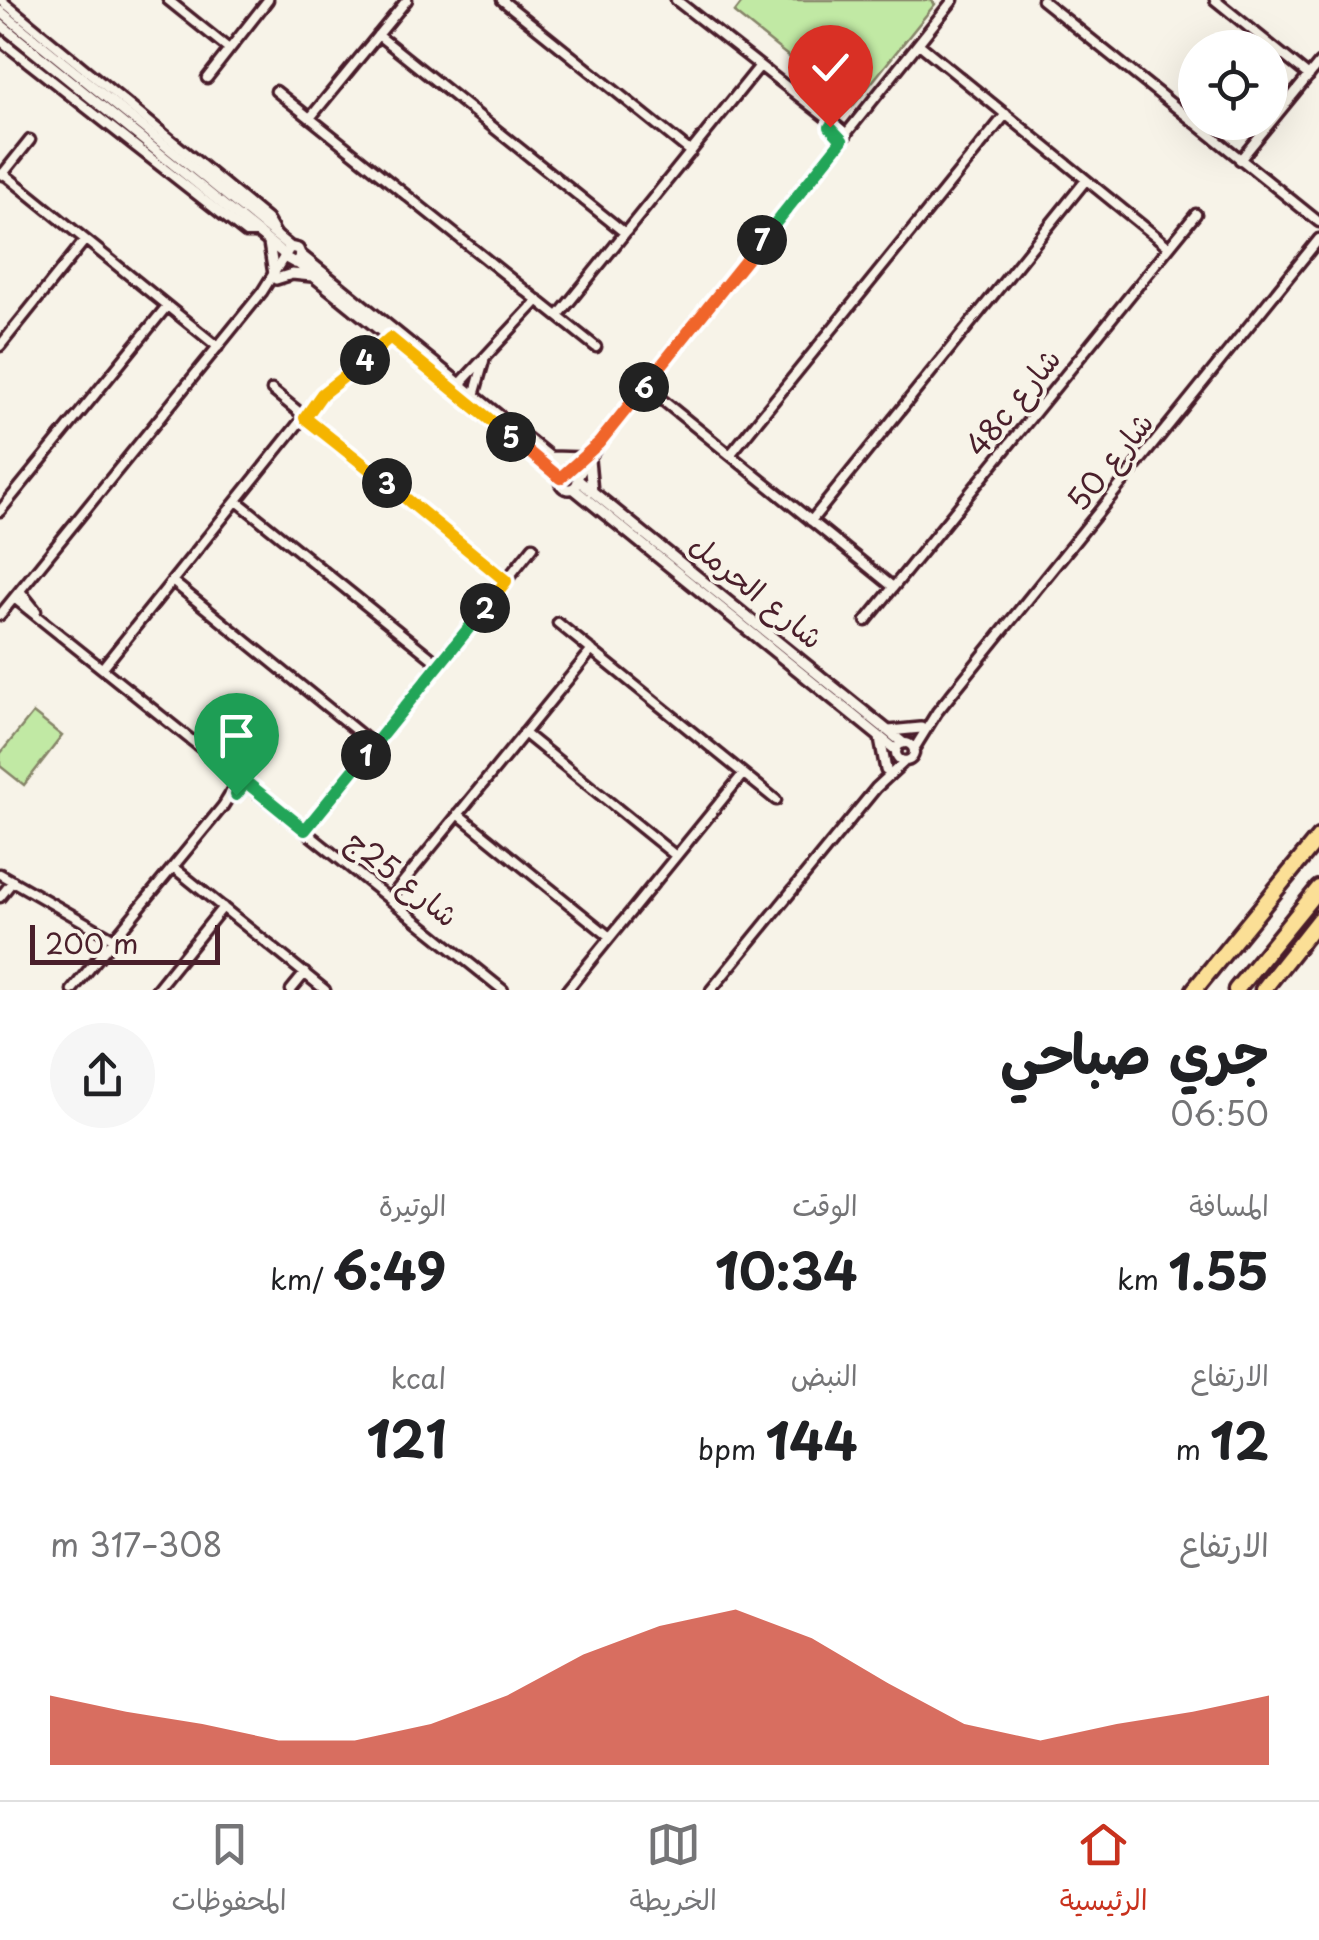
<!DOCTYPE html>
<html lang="ar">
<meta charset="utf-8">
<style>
body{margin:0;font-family:"Playpen Sans","Playpen Sans Arabic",sans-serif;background:#f6f6f6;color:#202124;direction:rtl;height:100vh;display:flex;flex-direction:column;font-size:38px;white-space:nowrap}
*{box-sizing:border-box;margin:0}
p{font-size:32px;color:#757577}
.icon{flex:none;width:55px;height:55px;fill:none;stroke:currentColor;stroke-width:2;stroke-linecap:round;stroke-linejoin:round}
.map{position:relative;height:990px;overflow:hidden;direction:ltr}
.details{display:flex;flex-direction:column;background:#fff;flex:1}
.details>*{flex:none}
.controls{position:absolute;left:1178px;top:30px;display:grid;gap:20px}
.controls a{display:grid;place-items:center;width:110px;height:110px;border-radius:50%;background:#fff;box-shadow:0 10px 40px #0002;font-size:50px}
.scale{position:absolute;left:30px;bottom:25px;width:190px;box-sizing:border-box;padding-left:10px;border:5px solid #4a1f2b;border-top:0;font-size:28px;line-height:35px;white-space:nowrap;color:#4a1f2b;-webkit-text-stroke:8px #f7f3e8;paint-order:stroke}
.pin{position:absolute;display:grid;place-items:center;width:85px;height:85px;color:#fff;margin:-102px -42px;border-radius:50% 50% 50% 0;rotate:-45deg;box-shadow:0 0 10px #0007}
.pin .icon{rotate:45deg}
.km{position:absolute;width:50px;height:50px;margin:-25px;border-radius:50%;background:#222;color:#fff;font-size:28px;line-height:50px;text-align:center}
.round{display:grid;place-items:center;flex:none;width:105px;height:105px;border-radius:52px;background:#f6f6f6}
.headline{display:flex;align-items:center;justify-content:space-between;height:170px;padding:0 50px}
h1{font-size:55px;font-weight:700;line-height:75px}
.stats{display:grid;grid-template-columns:repeat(3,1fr);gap:15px;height:170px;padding:10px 50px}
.stats div{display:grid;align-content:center}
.stats b{font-size:50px;font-weight:700}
.stats small{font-size:28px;font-weight:400}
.stats p{font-size:28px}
.chart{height:280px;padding:20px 50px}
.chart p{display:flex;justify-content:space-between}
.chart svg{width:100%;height:180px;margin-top:10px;fill:#c8321e;opacity:.7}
.dock{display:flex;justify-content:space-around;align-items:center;height:140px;border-top:2px solid #e0e0e0;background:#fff;font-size:28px;color:#757577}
.dock a{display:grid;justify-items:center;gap:5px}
.dock .active{color:#c8321e}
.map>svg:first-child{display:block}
</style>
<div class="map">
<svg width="1319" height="990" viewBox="0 0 1319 990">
<rect width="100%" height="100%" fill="#f7f3e8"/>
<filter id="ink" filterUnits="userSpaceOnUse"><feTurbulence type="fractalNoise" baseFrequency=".01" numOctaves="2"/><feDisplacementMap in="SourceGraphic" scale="20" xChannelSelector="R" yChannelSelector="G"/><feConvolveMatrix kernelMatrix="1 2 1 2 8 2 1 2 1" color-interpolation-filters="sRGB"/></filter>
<g filter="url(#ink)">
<path fill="#c1e9a4" stroke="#868468" stroke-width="2.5" d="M744 0H931L935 4 852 107 734 13Z
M33 713 62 736 24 785 0 766V754Z"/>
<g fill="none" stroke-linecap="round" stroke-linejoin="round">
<defs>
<path id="minor" d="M1 0 267 219 277 236
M168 0 229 49
M502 0 691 152
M676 0 847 134
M1042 0 1319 222
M1215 0 1309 76
M378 35 625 233
M0 40 246 233H259
M919 44 1169 247
M207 78 268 0
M276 91 596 347
M310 118 407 0
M1240 160 1319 63
M3 173 218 347
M2 175 30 140
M558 316 759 67
M0 346 85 240
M459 385 538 300
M645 386 893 587
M272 390 506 581
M474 396 484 361
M730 455 1006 114
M578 477 599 443 953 0
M237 501 439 664
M0 511 167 306
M811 521 1086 180
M172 581 374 745
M20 591 36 611
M14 598 503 990
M0 615 262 292 284 257
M866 621 1196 214
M558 623 776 800
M104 666 322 394 390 338
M524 733 676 856
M896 752a9 9 0 1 1 18 0a9 9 0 1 1-18 0Z
M914 749 937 712 1319 239
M458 814 610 937
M305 830 533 547
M173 867 325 990
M0 874 114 939
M0 897 13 881
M390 898 592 650
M72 990 223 806 241 777
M156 990 223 907
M291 990 305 973
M567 990 743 774
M711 990 876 788 905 761"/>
<path id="tertiary" d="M0 11 290 247 298 249 301 256 295 263 284 257 290 247
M0 24 284 254
M269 243 274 274
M301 255 567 471
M296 262 561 477
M276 279 292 274 312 276
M551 457 583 458
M589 460 592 492
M560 480a9 9 0 1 1 18 0a9 9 0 1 1-18 0Z
M578 480 903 743
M573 488 896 750
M889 731 921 728
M880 738 886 770"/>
<path id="motorway" d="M1194 990 1319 837
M1236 990 1319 888
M1263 990 1319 919"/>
</defs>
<use href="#minor" stroke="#4a1f2b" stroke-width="15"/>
<use href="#tertiary" stroke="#4a1f2b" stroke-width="16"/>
<use href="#motorway" stroke="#4a1f2b" stroke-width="21"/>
<use href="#minor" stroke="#f7f3e8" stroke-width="8"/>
<use href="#tertiary" stroke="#f7f3e8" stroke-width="9"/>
<use href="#motorway" stroke="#fbdf96" stroke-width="14"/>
</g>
</g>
<g fill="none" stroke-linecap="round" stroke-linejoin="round" filter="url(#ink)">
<defs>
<path id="split-1" d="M236 795 246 782 305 830 366 755"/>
<path id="split-2" d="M366 755 485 608"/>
<path id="split-3" d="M387 483 506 581 485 608"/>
<path id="split-4" d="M365 360 322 394 305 418 387 483"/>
<path id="split-5" d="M365 360 390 338 511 437"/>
<path id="split-6" d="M511 437 560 478 599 443 644 387"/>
<path id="split-7" d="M644 387 762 240"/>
<path id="split-8" d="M762 240 842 140 830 127"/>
</defs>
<use href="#split-1" stroke="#fff" stroke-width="20"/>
<use href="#split-2" stroke="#fff" stroke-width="20"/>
<use href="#split-3" stroke="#fff" stroke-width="20"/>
<use href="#split-4" stroke="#fff" stroke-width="20"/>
<use href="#split-5" stroke="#fff" stroke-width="20"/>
<use href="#split-6" stroke="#fff" stroke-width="20"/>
<use href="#split-7" stroke="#fff" stroke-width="20"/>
<use href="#split-8" stroke="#fff" stroke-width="20"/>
<use href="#split-1" stroke="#22a559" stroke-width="12"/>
<use href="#split-2" stroke="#22a559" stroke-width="12"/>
<use href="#split-3" stroke="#f5b400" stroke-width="12"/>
<use href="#split-4" stroke="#f5b400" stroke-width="12"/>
<use href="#split-5" stroke="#f5b400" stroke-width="12"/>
<use href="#split-6" stroke="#f0652b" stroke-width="12"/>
<use href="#split-7" stroke="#f0652b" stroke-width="12"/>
<use href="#split-8" stroke="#22a559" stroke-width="12"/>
</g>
<g text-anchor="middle" stroke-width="8" stroke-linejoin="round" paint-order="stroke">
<g font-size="30" fill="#4a1f2b" stroke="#f7f3e8">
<text transform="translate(1014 403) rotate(-51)" y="10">48c شارع</text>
<text transform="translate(1111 462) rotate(-51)" y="10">شارع 50</text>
<text transform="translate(756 592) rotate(39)" y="10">شارع الحرمل</text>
<text transform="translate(402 879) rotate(39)" y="10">شارع 25ج</text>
</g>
</g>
</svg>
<div class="controls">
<a><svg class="icon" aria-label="locate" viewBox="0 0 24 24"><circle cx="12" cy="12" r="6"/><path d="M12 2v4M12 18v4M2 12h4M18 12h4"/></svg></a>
</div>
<div class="scale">200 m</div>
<div class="pin" style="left:236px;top:795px;background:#1e9e55"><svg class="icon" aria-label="arrive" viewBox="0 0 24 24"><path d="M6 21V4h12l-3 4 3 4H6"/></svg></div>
<div class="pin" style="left:830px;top:127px;background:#d93025"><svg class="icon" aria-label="check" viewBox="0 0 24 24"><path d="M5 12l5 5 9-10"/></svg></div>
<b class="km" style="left:366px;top:755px">1</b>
<b class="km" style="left:485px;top:608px">2</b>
<b class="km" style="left:387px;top:483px">3</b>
<b class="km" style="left:365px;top:360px">4</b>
<b class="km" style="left:511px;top:437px">5</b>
<b class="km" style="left:644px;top:387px">6</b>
<b class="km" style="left:762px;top:240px">7</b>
</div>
<section class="details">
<div class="headline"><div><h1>جري صباحي</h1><p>06:50</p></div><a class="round"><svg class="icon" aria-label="share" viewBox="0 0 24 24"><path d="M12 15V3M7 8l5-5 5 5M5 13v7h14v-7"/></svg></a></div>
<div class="stats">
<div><p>المسافة</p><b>1.55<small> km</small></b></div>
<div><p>الوقت</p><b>10:34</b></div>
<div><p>الوتيرة</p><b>6:49<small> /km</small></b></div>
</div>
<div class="stats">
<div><p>الارتفاع</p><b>12<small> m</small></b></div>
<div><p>النبض</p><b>144<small> bpm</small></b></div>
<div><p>kcal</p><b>121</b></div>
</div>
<div class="chart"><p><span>الارتفاع</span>308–317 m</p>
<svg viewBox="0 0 160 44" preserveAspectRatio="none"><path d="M0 44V27L10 31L20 34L30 38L40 38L50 34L60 27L70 17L80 10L90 6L100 13L110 24L120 34L130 38L140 34L150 31L160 27V44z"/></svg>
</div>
</section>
<nav class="dock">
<a class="active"><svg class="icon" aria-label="home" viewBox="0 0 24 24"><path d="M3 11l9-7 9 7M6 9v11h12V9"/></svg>الرئيسية</a>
<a><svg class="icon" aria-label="map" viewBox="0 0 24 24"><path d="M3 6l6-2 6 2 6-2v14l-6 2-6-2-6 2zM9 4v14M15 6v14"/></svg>الخريطة</a>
<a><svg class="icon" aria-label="saved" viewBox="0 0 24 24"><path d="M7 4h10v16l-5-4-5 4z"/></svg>المحفوظات</a>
</nav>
